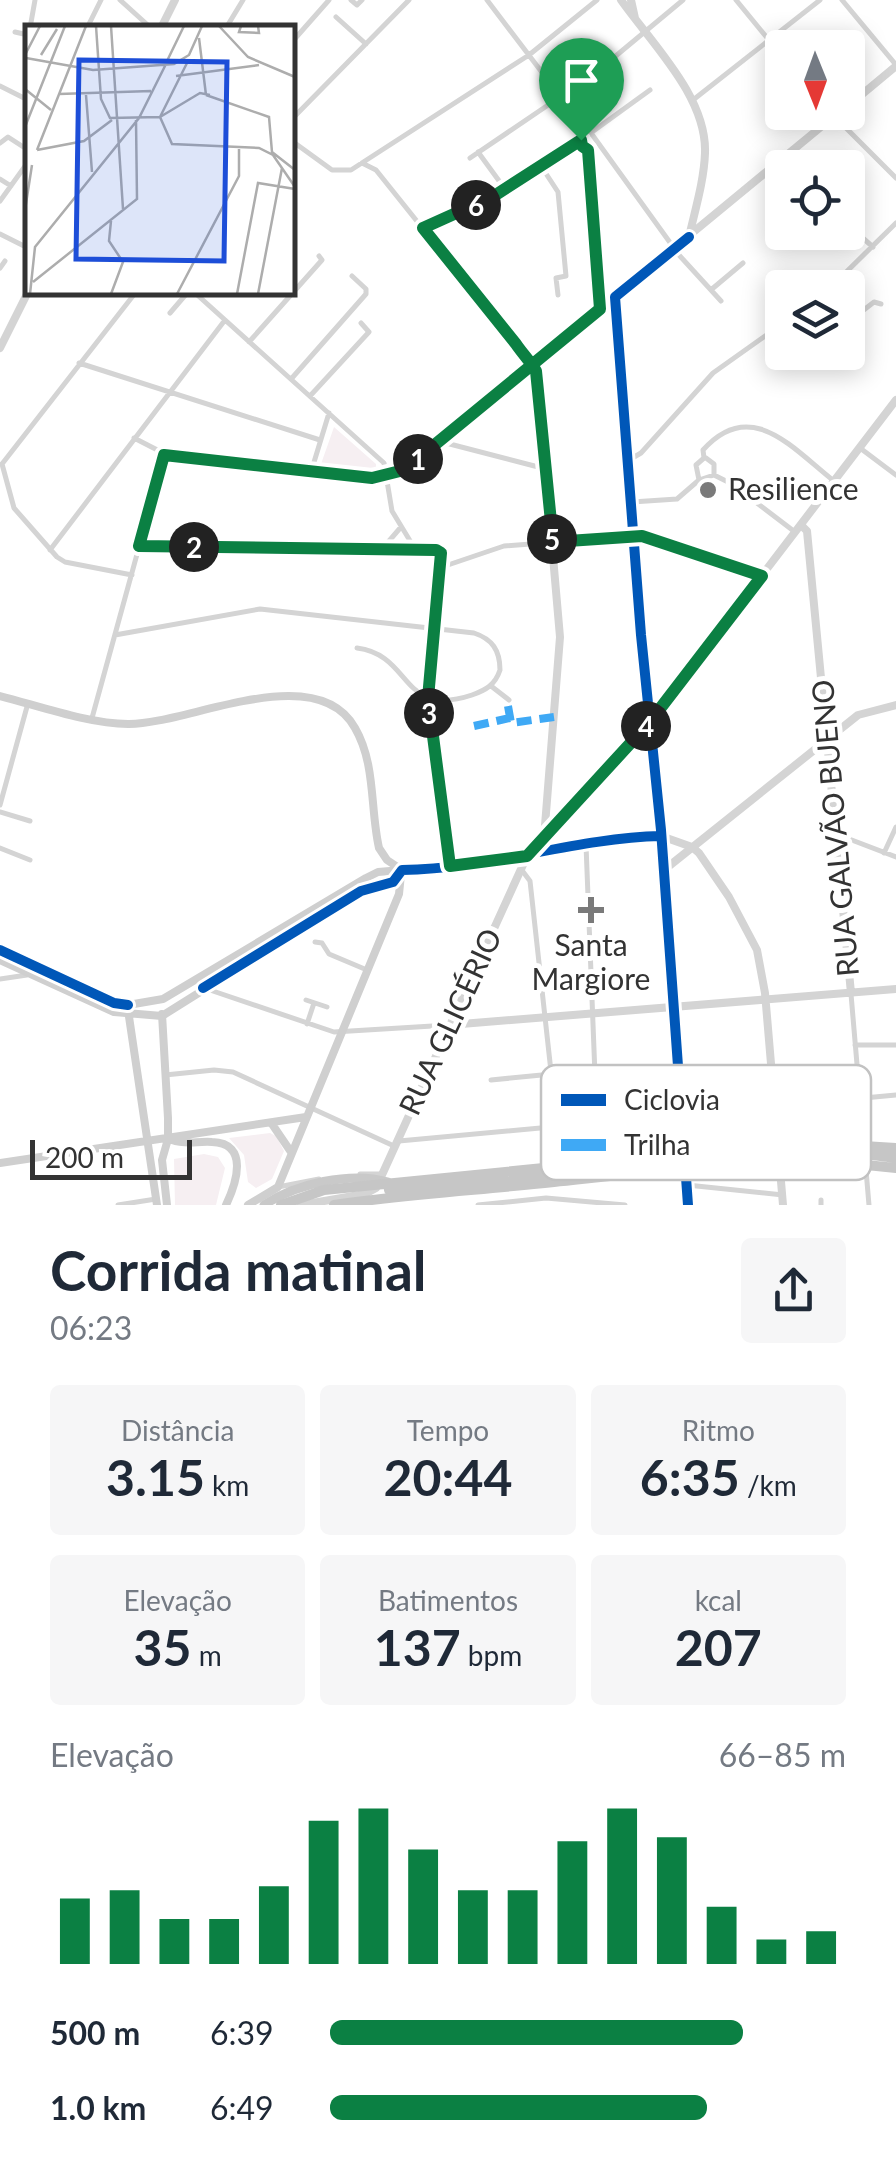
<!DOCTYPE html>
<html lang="pt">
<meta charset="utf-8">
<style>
body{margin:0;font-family:Lato,sans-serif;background:#f6f6f7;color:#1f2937;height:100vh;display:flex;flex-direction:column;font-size:38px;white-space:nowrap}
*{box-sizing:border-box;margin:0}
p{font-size:32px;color:#747a83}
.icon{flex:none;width:55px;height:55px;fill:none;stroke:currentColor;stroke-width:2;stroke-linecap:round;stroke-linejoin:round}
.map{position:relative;height:1205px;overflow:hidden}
.details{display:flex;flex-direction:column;background:#fff;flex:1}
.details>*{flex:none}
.needle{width:65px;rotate:179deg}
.buttons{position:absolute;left:765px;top:30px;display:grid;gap:20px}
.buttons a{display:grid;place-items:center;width:100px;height:100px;border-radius:10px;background:#fff;box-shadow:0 5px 25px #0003;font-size:50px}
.scale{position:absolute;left:30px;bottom:25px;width:162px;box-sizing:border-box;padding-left:10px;border:5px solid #333;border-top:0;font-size:28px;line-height:35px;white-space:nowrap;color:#333;-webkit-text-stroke:8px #fff;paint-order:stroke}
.pin{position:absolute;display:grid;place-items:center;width:85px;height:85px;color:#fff;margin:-102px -42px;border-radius:50% 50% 50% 0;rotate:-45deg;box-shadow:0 0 10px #0007}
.pin .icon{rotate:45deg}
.km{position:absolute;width:50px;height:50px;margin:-25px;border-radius:50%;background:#222;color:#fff;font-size:28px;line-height:50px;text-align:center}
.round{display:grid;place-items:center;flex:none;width:105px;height:105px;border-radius:10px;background:#f6f6f7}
.overview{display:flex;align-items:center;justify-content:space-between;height:170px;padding:0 50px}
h1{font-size:55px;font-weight:700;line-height:75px}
.metrics{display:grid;grid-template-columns:repeat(3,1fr);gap:15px;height:170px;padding:10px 50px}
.metrics div{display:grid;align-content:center;border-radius:10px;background:#f6f6f7;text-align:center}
.metrics b{font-size:50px;font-weight:700}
.metrics small{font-size:28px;font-weight:400}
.metrics p{font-size:28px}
.chart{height:280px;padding:20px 50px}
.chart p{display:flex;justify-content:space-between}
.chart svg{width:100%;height:180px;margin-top:10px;stroke:#0b8043;stroke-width:6}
ul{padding:0 50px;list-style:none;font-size:32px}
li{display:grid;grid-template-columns:160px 120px 1fr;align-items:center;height:75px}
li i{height:25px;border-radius:12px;background:#0b8043}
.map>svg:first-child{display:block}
</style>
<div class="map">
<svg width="896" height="1205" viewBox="0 0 896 1205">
<rect width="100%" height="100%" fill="#fff"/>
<path fill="#f6eff2" d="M334 427 376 464V471L321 464Z
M270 1133 276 1136 284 1151 272 1179 256 1188 248 1182 244 1155 229 1138Z
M204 1154 218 1157 225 1168 216 1205H175L174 1159Z"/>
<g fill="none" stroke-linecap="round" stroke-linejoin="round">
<path stroke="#d4d4d4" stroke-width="5" d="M120 0 151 28
M351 0 357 5 362 0
M487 0 588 133
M736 0 782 56
M842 0 896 65
M336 17 366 44
M30 28 35 0
M87 28 101 0
M226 28 243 0
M15 32 28 35
M292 42 329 0
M0 86 28 100
M693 100 820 0
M830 112 896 178
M292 119 409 0
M591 133 679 255 721 301
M581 140 587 150 600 308
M292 141 332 170H351L529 55 597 0
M0 143 8 137 28 150
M478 152 505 189
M470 158 554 101 570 94 683 0
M541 166 558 192 566 276 556 278 558 295
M0 179 11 186
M0 201 28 162
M848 225 873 247
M423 228 493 197 581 140 650 90
M0 234 28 248
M0 268 5 261
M830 288 896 223
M712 289 743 263
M194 292 384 463 392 511 415 549
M848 309 861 321
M170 313 188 292
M856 316 874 302 881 304
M249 342 322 260 319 256
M79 363 320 440
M292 378 366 294V289L352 276
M310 396 369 332 361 323
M134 438 171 457 372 478 404 470 532 365 376 170 362 163
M442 442 546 469
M860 448 896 475
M706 458 714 464V475
M629 460 641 453 713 373 782 324
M2 464 136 292
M2 464 14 508 57 557 65 562 132 575
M311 472 329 413
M699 480 696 465 704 458 703 450C751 396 793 449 834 481
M632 502 677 499 699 480 714 475 732 484 795 532
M139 546 439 551 442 567 428 698 450 866
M383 548 401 527
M50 550 225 320
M442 567 504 546 634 536 693 551 762 575
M115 635 260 609 474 633C492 639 500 650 500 670 495 685 486 690 472 695 400 719 413 655 357 648
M491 686 509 700
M92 718 164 456
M0 805 28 703
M0 812 30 821
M836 834 896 857
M586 845 598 1152
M0 848 30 860
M884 853 896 827
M521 869 530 881 557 1126
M315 942 322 943 329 954 367 970
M0 979 27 975
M204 988 334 1032 449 1025
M851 994 869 1205
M306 1000 327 1007
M307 1024 314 1003
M855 1045H896
M165 1075 214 1070 233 1072 394 1146
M491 1080 552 1074
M399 1141 896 1095
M360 1174H381
M687 1185 783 1195
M278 1187 319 1179
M118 1205 156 1199
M478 1205 546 1198 625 1205
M821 1205V1200"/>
<path stroke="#d4d4d4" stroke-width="8" d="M621 0C652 44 707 97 705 153 704 181 695 210 689 237
M631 0 635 18
M161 28 175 0
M848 106 896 66
M615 297 641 635 661 830 688 1205
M0 348 28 292
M801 525 807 531 851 993
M548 852 544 838 560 637 537 373 532 365 839 112
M402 870 515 858 650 836H661L692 847 699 853 729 897 757 950 765 993 783 1205
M664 870 858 715 896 705
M449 1025 896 989
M301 1205 365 1194 376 1188 527 856 649 723 896 400"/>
<path stroke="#cfcfcf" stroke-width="8" d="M0 696C39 706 89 724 128 724 186 725 316 658 355 728 376 764 370 809 379 848L387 860 402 870
M0 950 114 1003 128 1005 163 999 366 878 378 872 402 870
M0 960 114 1012 162 1016 361 891 392 882 402 870
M128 1010 157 1205
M162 1014 168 1118V1139L162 1160 167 1205
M272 1124 291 1152
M172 1140C186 1145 197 1141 212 1142 250 1143 236 1184 226 1205
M0 1163 306 1117
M248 1205 278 1187 399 894 401 874"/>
<path stroke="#c9c9c9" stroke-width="9" d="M264 1205C296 1184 350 1171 388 1182"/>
<path stroke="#c6c6c6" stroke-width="10" d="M831 1144 896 1148
M389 1190 691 1160 703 1152
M281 1205 324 1190 704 1152 811 1147 896 1158
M334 1205C407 1194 481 1190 554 1182 667 1170 783 1155 896 1168"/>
<path stroke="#3fa9f5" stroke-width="8" stroke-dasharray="15 8" stroke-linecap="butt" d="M508 706 511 723 554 717
M474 726 510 718"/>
<defs>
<path id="cycleway" d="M0 950 114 1003 128 1005
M203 988 361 891 393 882 402 870C490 869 574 838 661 836
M688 1205 661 830 641 635 615 297 689 237"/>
</defs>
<use href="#cycleway" stroke="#fff" stroke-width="16"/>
<use href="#cycleway" stroke="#0057b8" stroke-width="10"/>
</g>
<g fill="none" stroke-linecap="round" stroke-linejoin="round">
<defs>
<path id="route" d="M581 140 582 146 588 150 600 309 404 470 372 478 164 455 139 546 436 550 441 553 428 698 450 866 527 856 649 723 762 576 642 536 553 542 536 371C530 361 522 353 516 344L423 228 494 196 581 140"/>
</defs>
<use href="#route" stroke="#fff" stroke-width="20"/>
<use href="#route" stroke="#0b8043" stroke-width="12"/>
</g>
<g fill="#7a7a7a" stroke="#fff" stroke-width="4">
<circle cx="708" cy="490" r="10"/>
<path d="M586 895h10v10h10v10h-10v10h-10v-10h-10v-10h10z"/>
</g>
<g text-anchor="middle" stroke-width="10" stroke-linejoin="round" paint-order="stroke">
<g font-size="30" fill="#333" stroke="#fff" text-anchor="start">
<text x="728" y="500">Resilience</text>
<text x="591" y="956" text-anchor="middle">Santa<tspan x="591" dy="34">Margiore</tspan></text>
</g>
<g font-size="30" fill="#333" stroke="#fff">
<text transform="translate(836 828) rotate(-95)" y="10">RUA GALVÃO BUENO</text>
<text transform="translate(451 1022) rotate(-65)" y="10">RUA GLICÉRIO</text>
</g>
</g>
<g transform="translate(25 25)">
<rect width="270" height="270" fill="#fff"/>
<path fill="none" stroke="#adadad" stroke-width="2.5" d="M71 1 76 74 85 93 135 92M86 1 98 184M194 1 223 32 270 52M216 1 214 7 234 8 233 1M174 13 181 70M0 30 15 1M16 30 32 4M1 33 68 45 149 39 164 30 177 1M142 36 159 1M151 51 234 40M0 64 26 85M34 69 126 66M61 70 67 147M181 70 244 92 247 127 270 145M135 92 147 119 234 123 248 130 270 162M135 92 163 36M135 92 175 68 185 70M0 102 40 1M12 125 59 116 87 95M12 125 61 1M0 185 7 140M86 196 84 216 98 237 86 269M8 257 112 174 111 95M5 269 10 222 114 93 141 39M152 269 214 151V124M212 269 233 158 270 164M233 269 257 143"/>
<path fill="#1d4ed8" fill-opacity="0.15" stroke="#1d4ed8" stroke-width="5" d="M54 35 202 37 199 236 51 234Z"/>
<rect width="270" height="270" fill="none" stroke="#333" stroke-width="5"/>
</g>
<rect x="541" y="1065" width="330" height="115" rx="15" fill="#fff" stroke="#c2c2c2" stroke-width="2.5"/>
<rect x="561" y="1094" width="45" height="12" fill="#0057b8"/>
<rect x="561" y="1139" width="45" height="12" fill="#3fa9f5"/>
<g font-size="28" fill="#333">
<text x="624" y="1110">Ciclovia</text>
<text x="624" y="1155">Trilha</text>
</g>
</svg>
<div class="buttons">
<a><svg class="needle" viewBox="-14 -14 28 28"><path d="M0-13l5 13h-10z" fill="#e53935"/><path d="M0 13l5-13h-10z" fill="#747a83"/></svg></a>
<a><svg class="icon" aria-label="locate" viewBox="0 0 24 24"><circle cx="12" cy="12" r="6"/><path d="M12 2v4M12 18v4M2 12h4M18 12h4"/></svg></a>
<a><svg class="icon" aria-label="layers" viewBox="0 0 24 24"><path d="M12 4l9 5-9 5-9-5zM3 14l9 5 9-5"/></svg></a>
</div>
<div class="scale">200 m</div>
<div class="pin" style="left:581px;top:140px;background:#1e9e55"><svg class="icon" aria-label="arrive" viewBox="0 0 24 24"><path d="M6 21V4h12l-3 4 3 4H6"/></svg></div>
<b class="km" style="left:418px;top:459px">1</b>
<b class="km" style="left:194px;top:547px">2</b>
<b class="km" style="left:429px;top:713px">3</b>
<b class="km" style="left:646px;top:726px">4</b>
<b class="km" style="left:552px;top:539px">5</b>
<b class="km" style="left:476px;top:205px">6</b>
</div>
<section class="details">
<div class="overview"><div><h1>Corrida matinal</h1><p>06:23</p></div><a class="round"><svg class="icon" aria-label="share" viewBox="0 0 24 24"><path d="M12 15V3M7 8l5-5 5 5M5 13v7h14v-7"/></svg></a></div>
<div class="metrics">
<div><p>Distância</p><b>3.15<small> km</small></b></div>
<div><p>Tempo</p><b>20:44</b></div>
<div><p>Ritmo</p><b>6:35<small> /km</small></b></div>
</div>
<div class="metrics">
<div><p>Elevação</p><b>35<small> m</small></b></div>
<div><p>Batimentos</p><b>137<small> bpm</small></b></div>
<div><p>kcal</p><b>207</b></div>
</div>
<div class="chart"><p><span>Elevação</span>66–85 m</p>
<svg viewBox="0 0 160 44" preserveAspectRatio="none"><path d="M5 44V28M15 44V26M25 44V33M35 44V33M45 44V25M55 44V9M65 44V6M75 44V16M85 44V26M95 44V26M105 44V14M115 44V6M125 44V13M135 44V30M145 44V38M155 44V36"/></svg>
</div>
<ul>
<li><b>500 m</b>6:39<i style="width:80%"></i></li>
<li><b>1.0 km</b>6:49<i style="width:73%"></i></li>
</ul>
</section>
